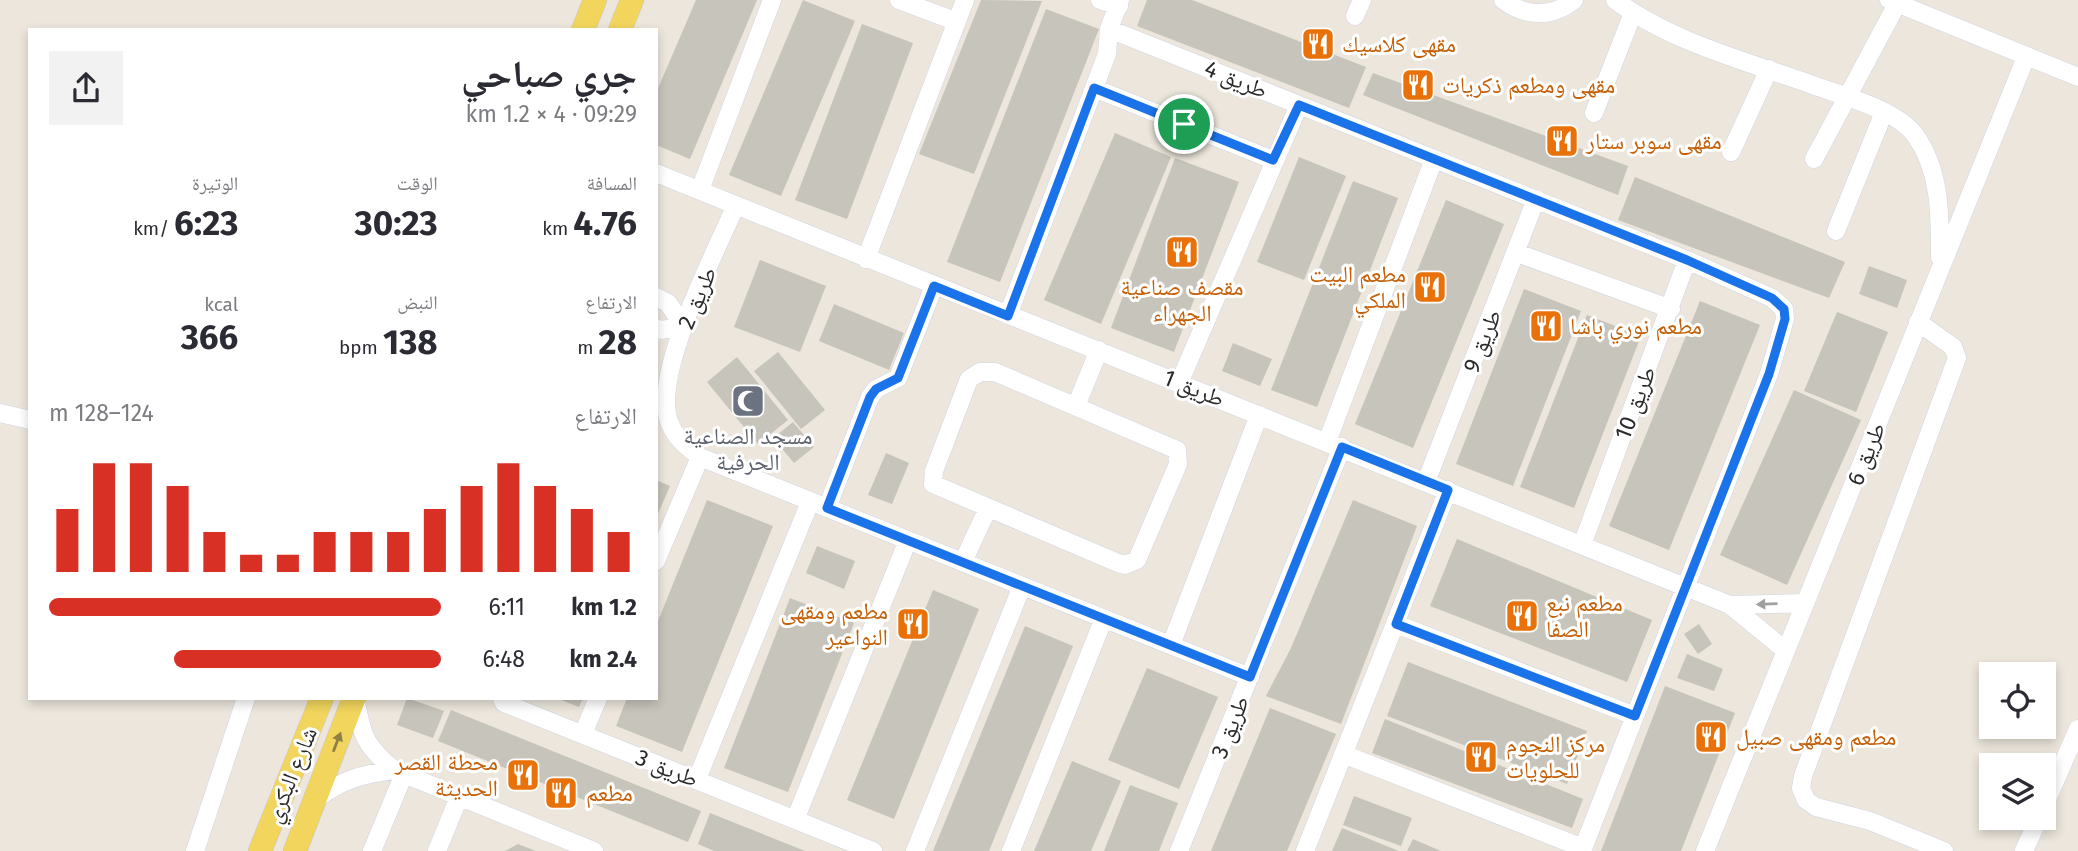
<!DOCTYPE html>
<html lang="ar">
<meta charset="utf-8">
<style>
body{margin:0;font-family:"Fira Sans","Noto Naskh Arabic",sans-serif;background:#f2f2f3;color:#2b2b33;direction:rtl;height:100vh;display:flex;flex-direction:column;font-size:26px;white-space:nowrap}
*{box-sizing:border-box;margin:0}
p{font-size:23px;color:#7c7c81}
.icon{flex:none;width:38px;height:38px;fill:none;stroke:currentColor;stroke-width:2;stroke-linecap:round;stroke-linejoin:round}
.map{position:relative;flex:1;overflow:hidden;direction:ltr}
.drawer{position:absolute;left:28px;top:28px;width:630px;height:672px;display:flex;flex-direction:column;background:#fff;border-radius:0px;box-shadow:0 4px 10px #0003;direction:rtl}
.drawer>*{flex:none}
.controls{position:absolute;left:1979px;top:662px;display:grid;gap:14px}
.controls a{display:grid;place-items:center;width:77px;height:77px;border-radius:0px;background:#fff;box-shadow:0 4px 10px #0003;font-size:35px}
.pin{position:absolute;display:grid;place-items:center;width:60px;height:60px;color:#fff;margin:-30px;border:4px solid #fff;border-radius:50%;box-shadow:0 2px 7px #0007}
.round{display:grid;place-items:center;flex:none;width:74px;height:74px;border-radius:0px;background:#f2f2f3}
.head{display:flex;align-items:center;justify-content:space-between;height:119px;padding:0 21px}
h1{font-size:38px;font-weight:700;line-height:52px}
.metrics{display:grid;grid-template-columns:repeat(3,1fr);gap:10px;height:119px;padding:7px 21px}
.metrics div{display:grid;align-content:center}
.metrics b{font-size:35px;font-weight:700}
.metrics small{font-size:19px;font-weight:400}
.metrics p{font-size:19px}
.chart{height:196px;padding:14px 21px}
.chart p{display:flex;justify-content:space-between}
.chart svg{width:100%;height:126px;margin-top:7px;stroke:#d93025;stroke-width:6}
ul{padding:0 21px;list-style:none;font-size:23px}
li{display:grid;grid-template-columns:112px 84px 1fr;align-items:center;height:52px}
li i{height:18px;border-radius:9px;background:#d93025}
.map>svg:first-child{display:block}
</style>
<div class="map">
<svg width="2078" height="851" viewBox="0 0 2078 851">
<rect width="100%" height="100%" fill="#ece6dc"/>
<path fill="#c7c4bb" d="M696 0H757L690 159 656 145V93Z
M803 0 855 21 781 196 729 175Z
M981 0 1042 1 974 174 919 154Z
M1147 0H1192L1366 67 1349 108 1137 26Z
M1046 9 1099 29 1000 282 947 262Z
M862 24 913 43 847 219 795 200Z
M1373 73 1628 166 1618 195 1363 95Z
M1115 133 1171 157 1101 324 1044 300Z
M1299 157 1346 176 1304 280 1257 262Z
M1175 158 1239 182 1174 352 1111 328Z
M1635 177 1845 262 1829 298 1618 220Z
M1353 181 1398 198 1317 407 1271 390Z
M1446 200 1504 224 1413 448 1355 424Z
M760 260 826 286 800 352 734 327Z
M1869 266 1907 280 1897 308 1859 294Z
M1524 289 1581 311 1513 486 1456 464Z
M1700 301 1760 325 1669 550 1609 526Z
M834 304 904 333 889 370 819 341Z
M1837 312 1888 332 1856 412 1804 391Z
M1587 315 1641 336 1574 508 1520 487Z
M1233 343 1272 359 1260 386 1222 371Z
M778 352 825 410 801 429 754 371Z
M737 357 788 420 758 444 707 382Z
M1794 390 1861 420 1787 585 1720 555Z
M793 422 814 447 794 463 773 438Z
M886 453 909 463 892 504 868 495Z
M656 480 670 486 656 518Z
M707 500 773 526 682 752 616 726 627 698H656V626Z
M1353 500 1417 526 1341 724 1266 696 1291 648Z
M1457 539 1652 620 1627 682 1430 606Z
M817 546 855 561 844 589 806 573Z
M933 590 979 609 894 819 847 800Z
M790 598 854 623 788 792 724 768Z
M1699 624 1712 644 1698 654 1684 634Z
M1025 626 1073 646 989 851H933Z
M1687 654 1723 669 1714 691 1677 678Z
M1408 662 1587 731 1567 784 1387 716Z
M1147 668 1218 697 1179 789 1108 760Z
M1665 686 1735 713 1681 851H1601Z
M407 698 444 711 433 738 397 725Z
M556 698H583L579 707Z
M1270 708 1336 734 1287 851H1211Z
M451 710 701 811 688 842 438 741Z
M1385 719 1583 799 1572 828 1372 753Z
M1072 761 1121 781 1091 851H1034Z
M1130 785 1178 803 1159 851H1104Z
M1354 796 1412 818 1401 846 1343 825Z
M710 813 805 851H714L698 844Z
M1342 828 1399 851H1332Z
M1413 839 1441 851H1407Z
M518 844 536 851H505Z"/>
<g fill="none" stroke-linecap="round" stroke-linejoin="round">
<defs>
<path id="minor" d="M899 0 955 21
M1100 0 1119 6
M1503 0C1525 17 1552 18 1574 0
M1615 0C1671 42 1745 61 1810 84 1840 95 1896 109 1915 135 1941 171 1940 216 1940 258
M1889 0 2078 77
M1355 16 1362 0
M1109 29 1687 260 1772 298 1784 309 1785 319 1769 374 1582 851
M1094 88 1273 160
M1594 113 1633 13
M1731 152 1769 69
M1814 159 1897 4
M656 173 1730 605 1785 650
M700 190 772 0
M735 207C715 254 652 373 669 421 674 437 687 447 700 457L1250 677
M1836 231 1884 112
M1517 253 1671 309
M866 259 965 0
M656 297 668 303 684 326
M1008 315 1107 54 1109 29 1120 0
M1918 322 1953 347 1957 358 1803 776 1801 788 1806 800 1816 807 1870 821 1944 851
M656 328 661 330 684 326
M980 372H995L1177 450 1178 464 1137 560 1125 565 1118 563 933 484 934 471 969 379Z
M1180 381 1299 105
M1076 406 1099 350
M0 413 30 420
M1327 442 1434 159
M1426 482 1536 199
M827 508 870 397 876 389 898 378 934 286
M1582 545 1687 260
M656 561 700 457
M963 562 988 508
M1730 605 1804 603
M1396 624 1635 716
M1171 645 1259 415
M355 698C362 735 364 745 394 770L594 851
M502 698 504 703 873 851
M583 734 598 698
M1343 754 1583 848
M697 779 810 502
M316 799C342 780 362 774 394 770
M2044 806 2078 729
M795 820 908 540
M195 851 246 698
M372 851 404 774
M437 851 459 797
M915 851 1022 586
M1011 851 1104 618
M1179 851 1342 447
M1305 851 1448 490
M1705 851 2026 57
M2024 851 2039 817"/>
<path id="major" d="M583 30 595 0
M620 30 632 0
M260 851 322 698
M295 851 354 698"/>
</defs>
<use href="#minor" stroke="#d1d4e3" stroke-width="19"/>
<use href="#major" stroke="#c8c8c8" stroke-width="24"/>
<use href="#minor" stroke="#fff" stroke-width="18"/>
<use href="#major" stroke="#f1d55d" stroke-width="23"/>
</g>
<defs><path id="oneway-solid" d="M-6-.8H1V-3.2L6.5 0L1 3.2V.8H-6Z" transform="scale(1.75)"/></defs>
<use fill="#9f9f9f" href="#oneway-solid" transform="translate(1767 604) rotate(178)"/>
<use fill="#8e8044" href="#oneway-solid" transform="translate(337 742) rotate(-69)"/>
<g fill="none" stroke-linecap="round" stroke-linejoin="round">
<defs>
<path id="route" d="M1094 88 1273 160 1299 105 1687 260 1772 298 1784 309 1785 319 1769 374 1635 716 1396 624 1448 490 1342 447 1250 677 827 508 870 397 876 389 898 378 934 286 1008 316Z"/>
</defs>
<use href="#route" stroke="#fff" stroke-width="14"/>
<use href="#route" stroke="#1a73e8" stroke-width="9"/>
</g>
<defs>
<symbol id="restaurant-square" viewBox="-11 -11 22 22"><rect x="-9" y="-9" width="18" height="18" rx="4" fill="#e8710a" stroke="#fff"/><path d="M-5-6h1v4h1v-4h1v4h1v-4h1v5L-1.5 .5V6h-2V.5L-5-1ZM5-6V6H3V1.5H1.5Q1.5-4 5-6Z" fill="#fff"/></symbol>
<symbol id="mosque-square" viewBox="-11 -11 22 22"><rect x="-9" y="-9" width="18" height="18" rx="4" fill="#6b7280" stroke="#fff"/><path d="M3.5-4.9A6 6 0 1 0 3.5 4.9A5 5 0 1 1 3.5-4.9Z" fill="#fff"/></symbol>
</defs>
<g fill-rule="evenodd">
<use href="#restaurant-square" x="1299" y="25" width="38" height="38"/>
<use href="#restaurant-square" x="1399" y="66" width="38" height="38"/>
<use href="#restaurant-square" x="1543" y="122" width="38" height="38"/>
<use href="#restaurant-square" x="1163" y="233" width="38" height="38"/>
<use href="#restaurant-square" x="1411" y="268" width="38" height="38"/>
<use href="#restaurant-square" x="1527" y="307" width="38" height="38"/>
<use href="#mosque-square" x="729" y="382" width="38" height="38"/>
<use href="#restaurant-square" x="1503" y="597" width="38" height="38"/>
<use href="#restaurant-square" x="894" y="605" width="38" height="38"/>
<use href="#restaurant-square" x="1692" y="718" width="38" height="38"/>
<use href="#restaurant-square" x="1462" y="738" width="38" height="38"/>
<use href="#restaurant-square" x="504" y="756" width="38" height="38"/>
<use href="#restaurant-square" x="542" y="774" width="38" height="38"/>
</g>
<g text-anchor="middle" stroke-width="6" stroke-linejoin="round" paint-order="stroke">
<g font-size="23" fill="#c56008" stroke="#fff" text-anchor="start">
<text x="1342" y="52">مقهى كلاسيك</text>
<text x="1442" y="93">مقهى ومطعم ذكريات</text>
<text x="1586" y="149">مقهى سوبر ستار</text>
<text x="1406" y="282" text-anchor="end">مطعم البيت<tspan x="1406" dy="26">الملكي</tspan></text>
<text x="1182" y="295" text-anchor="middle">مقصف صناعية<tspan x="1182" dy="26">الجهراء</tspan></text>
<text x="1570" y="334">مطعم نوري باشا</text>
<text x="1546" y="611">مطعم نبع<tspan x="1546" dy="26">الصفا</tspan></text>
<text x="888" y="619" text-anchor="end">مطعم ومقهى<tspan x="888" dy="26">النواعير</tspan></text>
<text x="1736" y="745">مطعم ومقهى صبيل</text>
<text x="1506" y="752">مركز النجوم<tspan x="1506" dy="26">للحلويات</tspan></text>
<text x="498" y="770" text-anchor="end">محطة القصر<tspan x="498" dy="26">الحديثة</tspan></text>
<text x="586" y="801">مطعم</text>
</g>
<g font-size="23" fill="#2a2a2a" stroke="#fff">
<text transform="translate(1236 79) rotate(22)" y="8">طريق 4</text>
<text transform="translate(697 298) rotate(-67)" y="8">طريق 2</text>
<text transform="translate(1482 341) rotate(-68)" y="8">طريق 9</text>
<text transform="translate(1194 388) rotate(22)" y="8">طريق 1</text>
<text transform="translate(1635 403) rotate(-69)" y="8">طريق 10</text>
<text transform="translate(1866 454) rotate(-68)" y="8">طريق 6</text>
<text transform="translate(1230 727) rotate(-68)" y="8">طريق 3</text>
<text transform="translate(667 768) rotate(22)" y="8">طريق 3</text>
<text transform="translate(291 775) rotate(-68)" y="8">شارع البكري</text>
</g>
<g font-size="23" fill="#5b616d" stroke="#fff">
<text x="748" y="444">مسجد الصناعية<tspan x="748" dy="26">الحرفية</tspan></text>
</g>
</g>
</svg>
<div class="controls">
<a><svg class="icon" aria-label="locate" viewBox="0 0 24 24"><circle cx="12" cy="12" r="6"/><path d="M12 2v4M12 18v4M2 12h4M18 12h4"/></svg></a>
<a><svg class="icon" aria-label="layers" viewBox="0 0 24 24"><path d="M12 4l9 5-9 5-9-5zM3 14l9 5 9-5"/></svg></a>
</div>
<div class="pin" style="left:1184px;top:124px;background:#1e9e55"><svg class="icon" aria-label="arrive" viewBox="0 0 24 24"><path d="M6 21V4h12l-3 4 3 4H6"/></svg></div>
<section class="drawer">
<div class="head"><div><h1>جري صباحي</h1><p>09:29 · 4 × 1.2 km</p></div><a class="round"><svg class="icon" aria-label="share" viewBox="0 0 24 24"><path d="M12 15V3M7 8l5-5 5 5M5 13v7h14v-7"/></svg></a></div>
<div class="metrics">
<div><p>المسافة</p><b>4.76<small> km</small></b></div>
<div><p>الوقت</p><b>30:23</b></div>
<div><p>الوتيرة</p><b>6:23<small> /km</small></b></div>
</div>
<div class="metrics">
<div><p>الارتفاع</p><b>28<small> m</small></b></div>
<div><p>النبض</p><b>138<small> bpm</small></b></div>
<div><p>kcal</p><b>366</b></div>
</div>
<div class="chart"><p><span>الارتفاع</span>124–128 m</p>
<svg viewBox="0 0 160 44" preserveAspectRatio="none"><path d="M5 44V22M15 44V6M25 44V6M35 44V14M45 44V30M55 44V38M65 44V38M75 44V30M85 44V30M95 44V30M105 44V22M115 44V14M125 44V6M135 44V14M145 44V22M155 44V30"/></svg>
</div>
<ul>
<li><b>1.2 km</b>6:11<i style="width:100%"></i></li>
<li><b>2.4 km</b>6:48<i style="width:68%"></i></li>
</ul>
</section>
</div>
